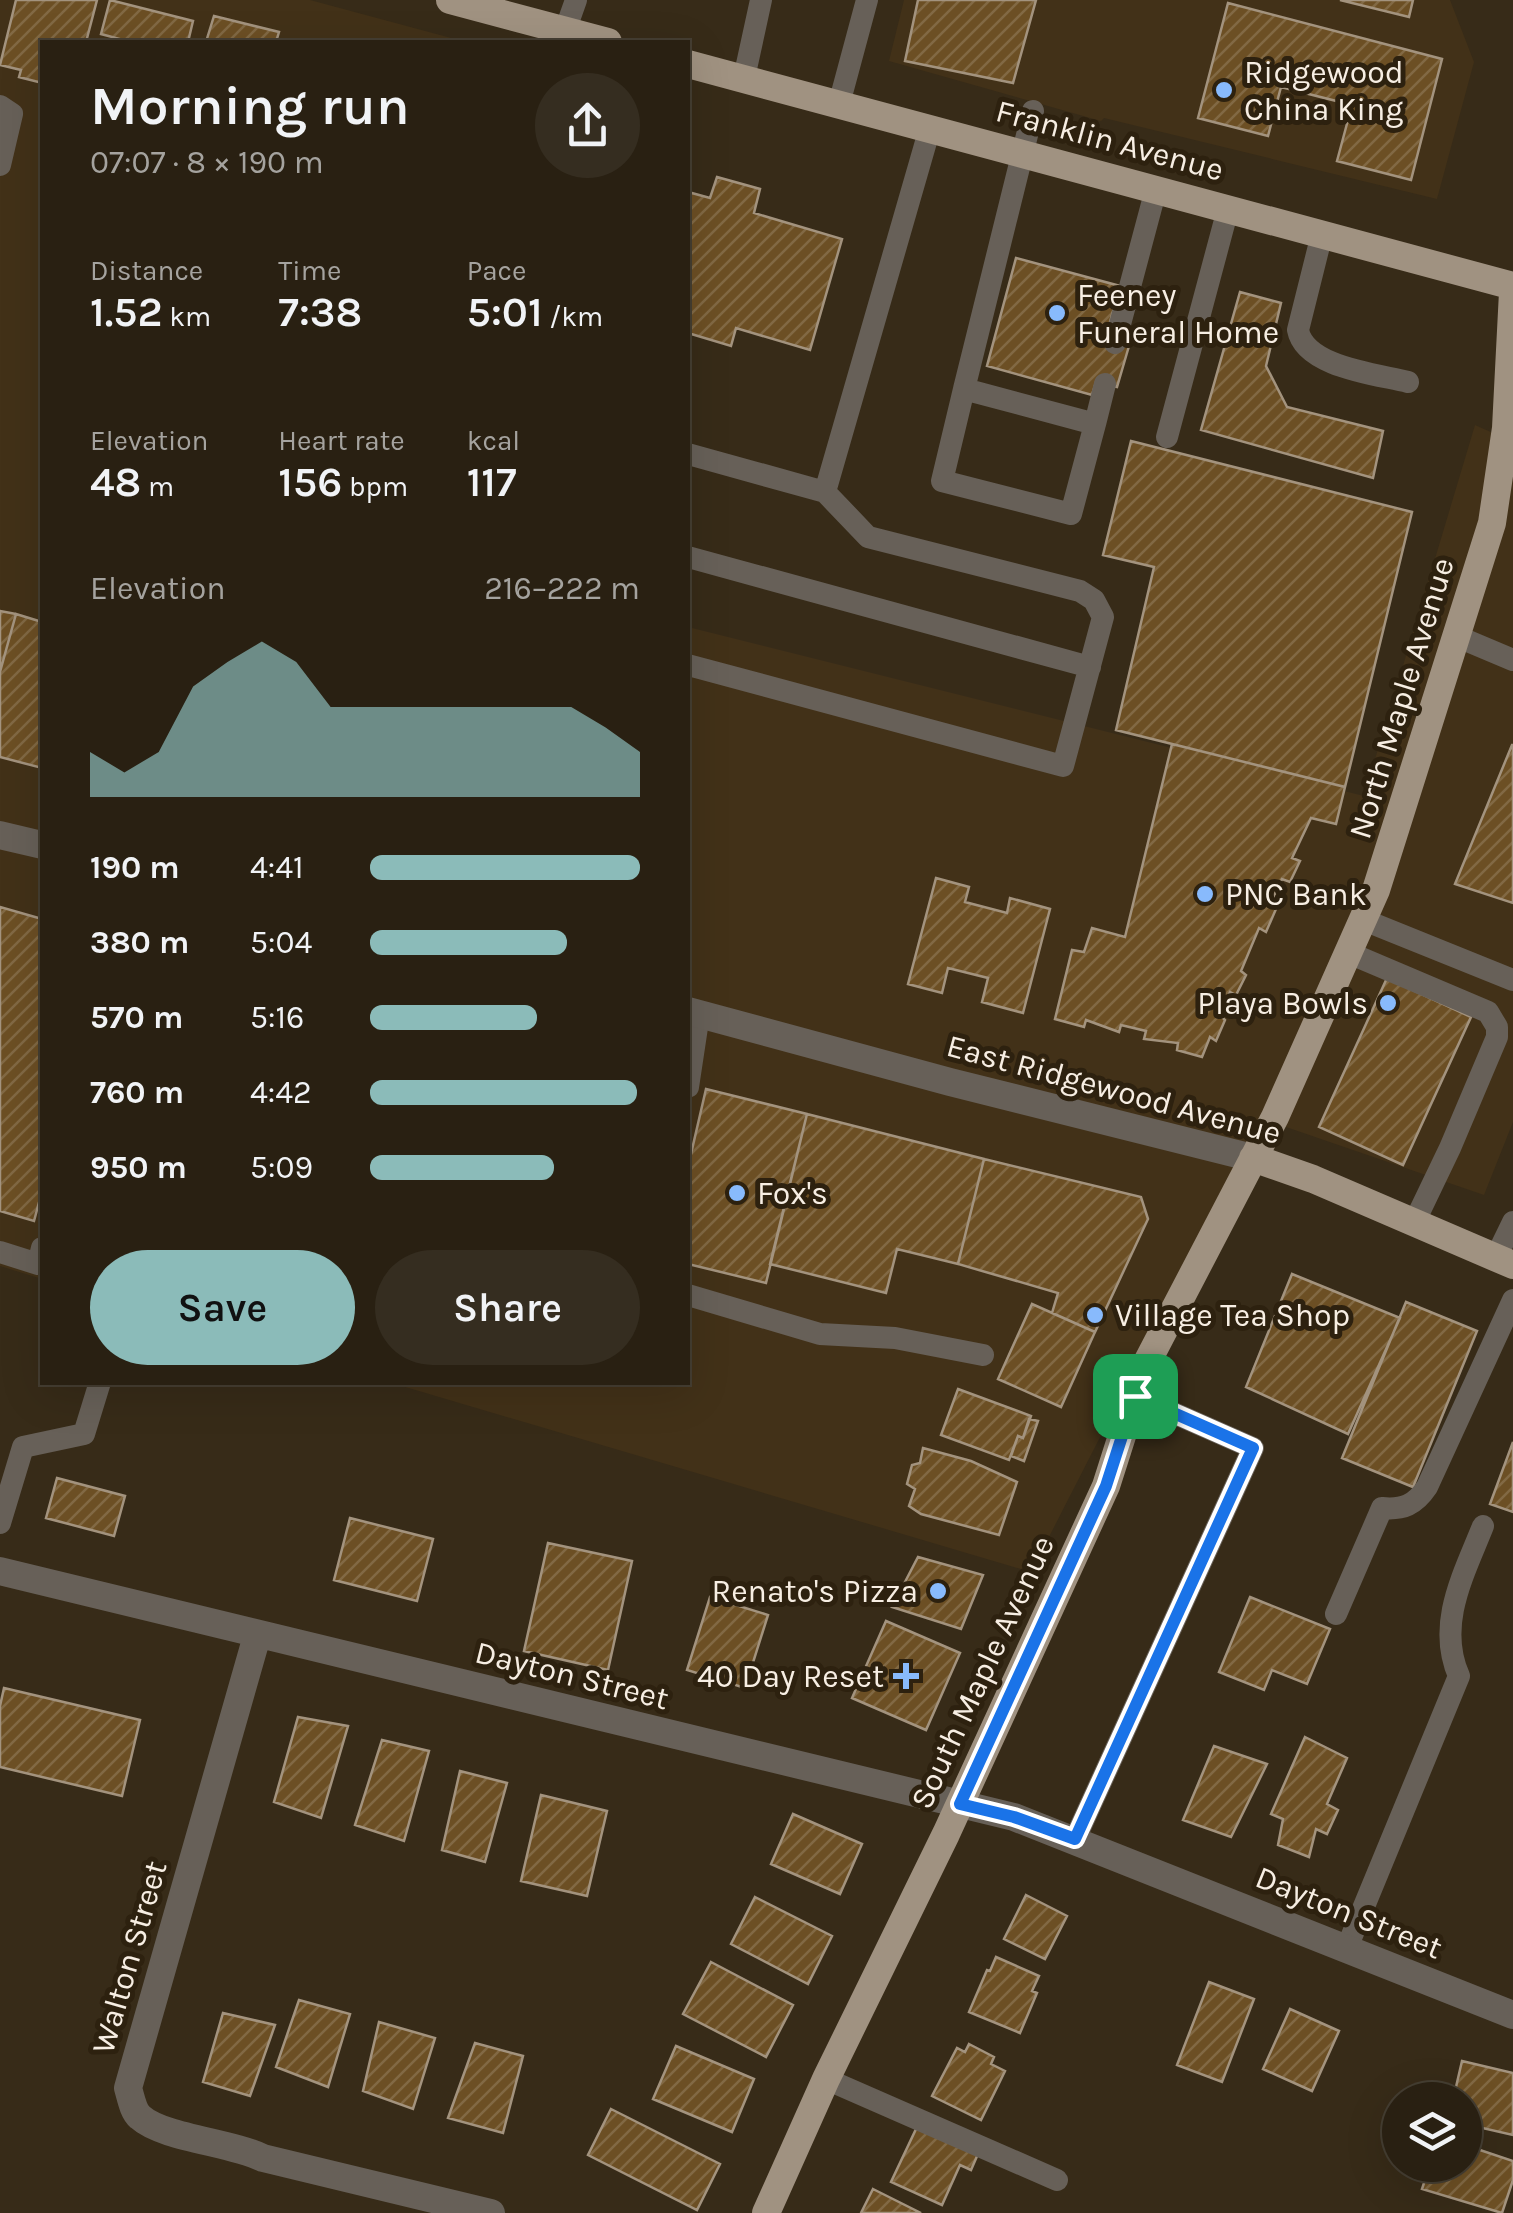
<!DOCTYPE html>
<meta charset="utf-8">
<style>
body{margin:0;font-family:Karla,sans-serif;background:#352d20;color:#f1f3f6;height:100vh;display:flex;flex-direction:column;font-size:38px;white-space:nowrap}
*{box-sizing:border-box;margin:0}
p{font-size:32px;color:#a5a39f}
.icon{flex:none;width:55px;height:55px;fill:none;stroke:currentColor;stroke-width:2;stroke-linecap:round;stroke-linejoin:round}
.map{position:relative;flex:1;overflow:hidden}
.side{position:absolute;left:40px;top:40px;width:650px;height:1345px;display:flex;flex-direction:column;background:#292012;border-radius:0px;box-shadow:0 10px 40px #0002,0 0 0 2px #453e32}
.side>*{flex:none}
.fabs{position:absolute;left:1382px;top:2082px;display:grid;gap:20px}
.fabs a{display:grid;place-items:center;width:100px;height:100px;border-radius:50%;background:#292012;box-shadow:0 10px 40px #0002,0 0 0 2px #453e32;font-size:50px}
.pin{position:absolute;display:grid;place-items:center;width:85px;height:85px;color:#fff;margin:-42px;border-radius:20px;box-shadow:0 5px 15px #0006}
.round{display:grid;place-items:center;flex:none;width:105px;height:105px;border-radius:52px;background:#352d20}
.overview{display:flex;align-items:center;justify-content:space-between;height:170px;padding:0 50px}
h1{font-size:55px;font-weight:600;line-height:75px}
.figures{display:grid;grid-template-columns:repeat(3,1fr);gap:15px;height:170px;padding:10px 50px}
.figures div{display:grid;align-content:center}
.figures b{font-size:42px;font-weight:600}
.figures small{font-size:28px;font-weight:400}
.figures p{font-size:28px}
.chart{height:280px;padding:20px 50px}
.chart p{display:flex;justify-content:space-between}
.chart svg{width:100%;height:180px;margin-top:10px;fill:#8bbbb9;opacity:.7}
.cta{display:flex;gap:20px;margin-top:auto;padding:20px 50px}
.cta a{flex:1;height:115px;border-radius:60px;background:#8bbbb9;color:#111;font-size:40px;font-weight:600;line-height:115px;text-align:center}
.cta a+a{background:#352d20;color:#f1f3f6}
ul{padding:0 50px;list-style:none;font-size:32px}
li{display:grid;grid-template-columns:160px 120px 1fr;align-items:center;height:75px}
li i{height:25px;border-radius:12px;background:#8bbbb9}
.map>svg:first-child{display:block}
</style>
<div class="map">
<svg width="1513" height="2213" viewBox="0 0 1513 2213">
<defs>
<pattern id="building-hatch" width="6" height="6" patternUnits="userSpaceOnUse" patternTransform="scale(2.5)"><rect width="6" height="6" fill="#6c4f24"/><path d="M-1 1l2-2M0 6l6-6M5 7l2-2" fill="none" stroke="#826944"/></pattern>
</defs>
<rect width="100%" height="100%" fill="#372b18"/>
<path fill="#423118" d="M0 0H310L466 42H42V1279L0 1266Z
M904 0H1450L1474 62 1437 199 1104 118 1101 121 889 61Z
M1475 425 1513 442V1122L1484 1195 1263 1119 1031 1572 392 1383 688 1382V627L1364 796Z"/>
<path fill="url(#building-hatch)" stroke="#a3937e" stroke-width="2.5" d="M16 0H97L86 42H42V83L19 77 21 70 0 65Z
M110 0 193 21 188 42H119L120 39 101 34Z
M918 0H1036L1013 83 905 61Z
M1340 0H1413L1409 17Z
M1228 3 1442 59 1411 180 1337 161 1352 105 1281 87 1268 136 1198 118Z
M214 16 279 32 276 42H206Z
M717 177 760 189 754 213 842 239 810 350 736 328 731 346 688 333V192L710 198Z
M1016 258 1120 286 1105 340 1129 346 1117 387 1096 382 1092 395 987 366Z
M1240 292 1281 303 1266 366 1287 407 1383 431 1373 478 1201 430Z
M1131 441 1412 512 1345 787 1116 730 1154 567 1103 555Z
M0 611 16 614 0 672Z
M16 614 42 622V768L0 757V672Z
M1172 744 1345 787 1336 824 1311 818 1292 858 1300 861 1290 882 1282 879 1269 906 1276 909 1266 932 1259 928 1241 971 1246 975 1236 995 1230 992 1220 1015 1225 1020 1216 1041 1210 1037 1202 1057 1177 1050 1178 1043 1144 1039 1146 1031 1121 1025 1119 1032 1086 1020 1084 1027 1055 1019 1072 950 1084 952 1092 928 1125 937Z
M1512 745H1513V903L1455 884Z
M936 878 969 887 965 902 1007 913 1010 898 1050 909 1023 1013 982 1002 988 978 948 968 942 993 908 984Z
M0 907 42 919V1191L34 1221 0 1211Z
M1387 978 1471 1017 1403 1165 1319 1127Z
M706 1089 807 1114 766 1283 688 1264V1167Z
M807 1114 984 1159 958 1264 897 1249 886 1293 770 1264Z
M984 1159 1141 1197 1148 1219 1095 1332 1052 1313 1058 1293 958 1264Z
M1292 1274 1400 1318 1348 1434 1246 1387Z
M1406 1302 1477 1331 1413 1487 1342 1458Z
M1032 1304 1095 1332 1061 1407 998 1379Z
M958 1389 1031 1416 1023 1438 1018 1436 1009 1460 941 1435Z
M1029 1419 1038 1421 1024 1461 1011 1456 1018 1436 1023 1438Z
M1513 1442V1512L1490 1504Z
M923 1448 971 1461 1017 1482 999 1535 921 1514 909 1506 915 1489 907 1484 912 1465 920 1463Z
M57 1478 125 1496 114 1536 46 1518Z
M350 1518 433 1539 417 1601 334 1580Z
M548 1543 632 1561 608 1670 524 1651Z
M918 1557 983 1575 961 1629 892 1607Z
M710 1597 768 1615 745 1688 687 1670Z
M1250 1597 1330 1629 1307 1684 1272 1670 1264 1690 1219 1672Z
M886 1621 960 1653 926 1730 852 1698Z
M4 1688 140 1720 122 1796 0 1767V1706Z
M298 1717 348 1726 321 1818 274 1802Z
M1305 1737 1347 1758 1327 1804 1338 1810 1327 1834 1316 1829 1309 1857 1278 1845 1283 1819 1271 1814Z
M382 1740 429 1751 404 1841 355 1825Z
M1214 1746 1267 1764 1231 1837 1183 1820Z
M460 1771 507 1783 485 1862 442 1850Z
M541 1795 607 1811 587 1896 521 1881Z
M793 1814 862 1844 840 1894 771 1864Z
M1026 1895 1067 1916 1045 1959 1004 1939Z
M755 1897 832 1936 808 1984 731 1944Z
M996 1957 1039 1976 1032 1991 1037 1993 1020 2033 969 2012 987 1970 990 1971Z
M711 1962 793 2005 766 2057 683 2014Z
M1209 1982 1254 1999 1222 2082 1177 2065Z
M299 2000 350 2014 328 2087 276 2067Z
M1290 2009 1339 2031 1312 2091 1263 2069Z
M223 2013 275 2025 250 2096 203 2082Z
M379 2022 435 2038 413 2109 363 2091Z
M475 2043 523 2056 503 2133 448 2118Z
M969 2044 994 2057 991 2064 1005 2071 981 2120 932 2096 957 2048 965 2052Z
M676 2046 754 2079 732 2132 653 2099Z
M1462 2061 1513 2073V2135L1465 2124V2100H1453Z
M611 2109 720 2164 697 2210 588 2155Z
M917 2127 978 2154 971 2170 960 2165 942 2205 891 2182Z
M1465 2145 1513 2161V2180L1502 2213 1422 2189 1430 2165H1465Z
M873 2189 921 2213H861Z"/>
<g fill="none" stroke-linecap="round" stroke-linejoin="round">
<path stroke="#676058" stroke-width="22" d="M565 31 576 0
M744 78 761 0
M839 104 867 0
M0 106 12 114 0 165
M1033 111 964 389 1095 424 1105 384
M1322 234 1298 330C1305 367 1376 374 1408 382
M1115 343 1156 189
M964 389 942 481 1071 514 1095 424
M1167 437 1228 209
M688 454 825 492 930 128
M688 557 1090 667
M1456 636 1513 660
M688 665 1063 766 1103 617 1094 600 1080 591 868 537 825 492
M1364 920 1513 980
M1349 953 1488 1012 1497 1027V1037L1450 1148 1414 1223
M688 1087 699 1014
M0 1252 38 1264 42 1248
M1496 1257 1513 1222
M688 1295 820 1334 895 1338 983 1355
M0 1523 23 1447 84 1434 100 1382
M1336 1614 1382 1508C1403 1510 1415 1505 1427 1487L1513 1300
M1075 1839 1253 1448 1135 1396
M1346 1950 1459 1676C1436 1624 1464 1574 1483 1526
M826 2079 1057 2180"/>
<path stroke="#676058" stroke-width="28" d="M0 1571 1014 1817 1513 2015
M257 1636 128 2088C131 2098 133 2111 140 2117 163 2138 231 2142 263 2158L491 2213"/>
<path stroke="#676058" stroke-width="28" d="M0 835 42 845
M688 1011 950 1082 1253 1158"/>
<path stroke="#a09281" stroke-width="28" d="M450 0 608 42
M688 64 1513 286
M1253 1158 1313 1179 1513 1265
M766 2213 826 2079 946 1834 1106 1486 1143 1370 1275 1117 1376 890 1492 523 1506 428 1513 292"/>
</g>
<g fill="none" stroke-linecap="round" stroke-linejoin="round">
<defs>
<path id="route" d="M1135 1396 1253 1448 1075 1839 1014 1817 960 1804 1106 1486Z"/>
</defs>
<use href="#route" stroke="#fff" stroke-width="20"/>
<use href="#route" stroke="#1a73e8" stroke-width="12"/>
</g>
<g fill="#88bafc" stroke="#2d210f" stroke-width="4">
<circle cx="1224" cy="90" r="10"/>
<circle cx="1057" cy="313" r="10"/>
<circle cx="1205" cy="894" r="10"/>
<circle cx="1388" cy="1003" r="10"/>
<circle cx="737" cy="1193" r="10"/>
<circle cx="1095" cy="1315" r="10"/>
<circle cx="938" cy="1591" r="10"/>
<path d="M901 1661h10v10h10v10h-10v10h-10v-10h-10v-10h10z"/>
</g>
<g text-anchor="middle" stroke-width="10" stroke-linejoin="round" paint-order="stroke">
<g font-size="32" fill="#f7eee3" stroke="#2d210f" text-anchor="start">
<text x="1244" y="83">Ridgewood<tspan x="1244" dy="37">China King</tspan></text>
<text x="1077" y="306">Feeney<tspan x="1077" dy="37">Funeral Home</tspan></text>
<text x="1225" y="905">PNC Bank</text>
<text x="1368" y="1014" text-anchor="end">Playa Bowls</text>
<text x="757" y="1204">Fox's</text>
<text x="1115" y="1326">Village Tea Shop</text>
<text x="918" y="1602" text-anchor="end">Renato's Pizza</text>
<text x="884" y="1687" text-anchor="end">40 Day Reset</text>
</g>
<g font-size="32" fill="#f7eee3" stroke="#2d210f">
<text transform="translate(1110 140) rotate(15)" y="11">Franklin Avenue</text>
<text transform="translate(1401 698) rotate(-73)" y="11">North Maple Avenue</text>
<text transform="translate(1114 1089) rotate(15)" y="11">East Ridgewood Avenue</text>
<text transform="translate(982 1672) rotate(-65)" y="11">South Maple Avenue</text>
<text transform="translate(572 1675) rotate(14)" y="11">Dayton Street</text>
<text transform="translate(1349 1912) rotate(22)" y="11">Dayton Street</text>
<text transform="translate(129 1957) rotate(-74)" y="11">Walton Street</text>
</g>
</g>
</svg>
<div class="fabs">
<a><svg class="icon" aria-label="layers" viewBox="0 0 24 24"><path d="M12 4l9 5-9 5-9-5zM3 14l9 5 9-5"/></svg></a>
</div>
<div class="pin" style="left:1135px;top:1396px;background:#1e9e55"><svg class="icon" aria-label="arrive" viewBox="0 0 24 24"><path d="M6 21V4h12l-3 4 3 4H6"/></svg></div>
<section class="side">
<div class="overview"><div><h1>Morning run</h1><p>07:07 · 8 × 190 m</p></div><a class="round"><svg class="icon" aria-label="share" viewBox="0 0 24 24"><path d="M12 15V3M7 8l5-5 5 5M5 13v7h14v-7"/></svg></a></div>
<div class="figures">
<div><p>Distance</p><b>1.52<small> km</small></b></div>
<div><p>Time</p><b>7:38</b></div>
<div><p>Pace</p><b>5:01<small> /km</small></b></div>
</div>
<div class="figures">
<div><p>Elevation</p><b>48<small> m</small></b></div>
<div><p>Heart rate</p><b>156<small> bpm</small></b></div>
<div><p>kcal</p><b>117</b></div>
</div>
<div class="chart"><p><span>Elevation</span>216–222 m</p>
<svg viewBox="0 0 160 44" preserveAspectRatio="none"><path d="M0 44V33L10 38L20 33L30 17L40 11L50 6L60 11L70 22L80 22L90 22L100 22L110 22L120 22L130 22L140 22L150 27L160 33V44z"/></svg>
</div>
<ul>
<li><b>190 m</b>4:41<i style="width:100%"></i></li>
<li><b>380 m</b>5:04<i style="width:73%"></i></li>
<li><b>570 m</b>5:16<i style="width:62%"></i></li>
<li><b>760 m</b>4:42<i style="width:99%"></i></li>
<li><b>950 m</b>5:09<i style="width:68%"></i></li>
</ul>
<div class="cta"><a>Save</a><a>Share</a></div>
</section>
</div>
